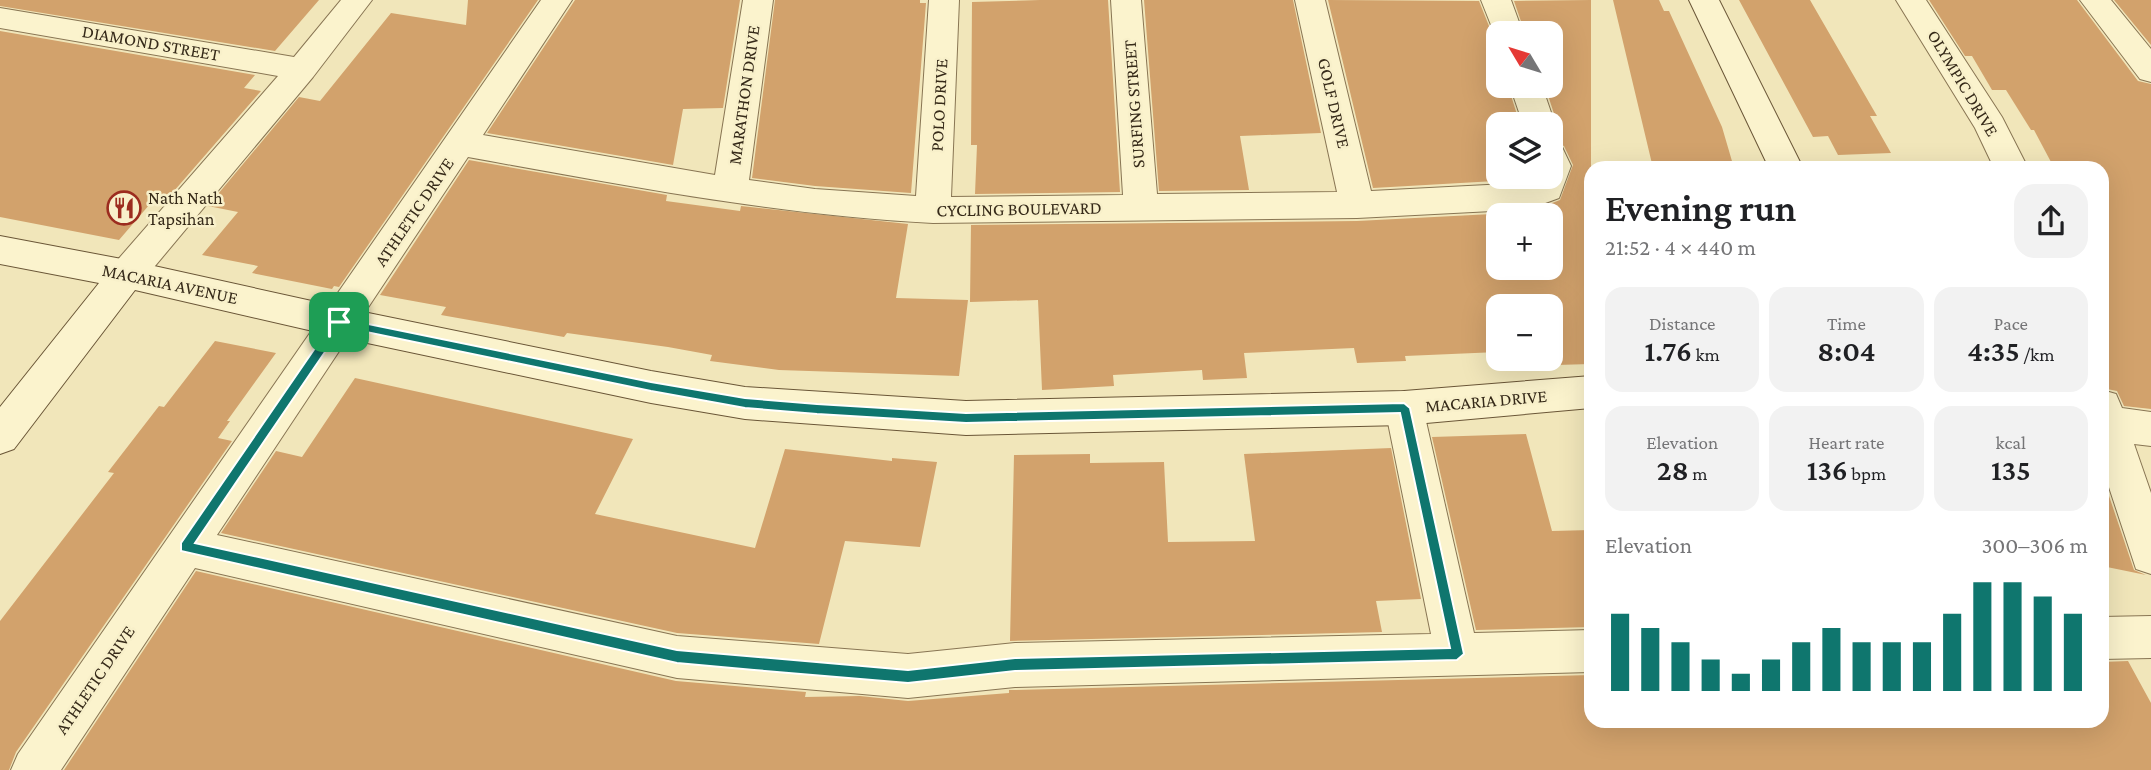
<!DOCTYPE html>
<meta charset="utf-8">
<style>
body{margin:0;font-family:"Crimson Pro",serif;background:#f2f2f2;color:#202124;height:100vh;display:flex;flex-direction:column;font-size:26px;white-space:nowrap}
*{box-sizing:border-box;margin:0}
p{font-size:23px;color:#757577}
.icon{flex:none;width:38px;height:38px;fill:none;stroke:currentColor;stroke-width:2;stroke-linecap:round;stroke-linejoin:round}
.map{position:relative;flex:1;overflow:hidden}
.panel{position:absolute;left:1584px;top:161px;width:525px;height:567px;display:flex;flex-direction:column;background:#fff;border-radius:21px;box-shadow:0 7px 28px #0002}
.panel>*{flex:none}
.needle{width:46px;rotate:308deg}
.tools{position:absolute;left:1486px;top:21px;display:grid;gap:14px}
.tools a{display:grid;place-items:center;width:77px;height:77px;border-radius:14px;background:#fff;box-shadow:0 7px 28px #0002;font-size:35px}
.pin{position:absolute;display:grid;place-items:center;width:60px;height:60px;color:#fff;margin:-30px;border-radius:14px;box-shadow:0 4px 10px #0006}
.round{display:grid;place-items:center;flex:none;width:74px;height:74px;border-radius:21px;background:#f2f2f2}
.head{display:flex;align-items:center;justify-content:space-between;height:119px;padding:0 21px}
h1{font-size:38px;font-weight:600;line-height:52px}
.metrics{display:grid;grid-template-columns:repeat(3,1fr);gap:10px;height:119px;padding:7px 21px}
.metrics div{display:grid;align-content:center;border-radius:18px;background:#f2f2f2;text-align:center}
.metrics b{font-size:30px;font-weight:600}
.metrics small{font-size:19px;font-weight:400}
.metrics p{font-size:19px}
.chart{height:196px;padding:14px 21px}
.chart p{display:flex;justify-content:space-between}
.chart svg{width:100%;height:126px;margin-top:7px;stroke:#0f766e;stroke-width:6}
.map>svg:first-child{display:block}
</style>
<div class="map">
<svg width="2151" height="770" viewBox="0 0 2151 770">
<rect width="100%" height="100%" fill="#f1e6ba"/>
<path fill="#d2a26c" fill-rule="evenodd" d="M0 0H319L275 51 0 6Z
M468 0H538L339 287 334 286 332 289 252 273 258 266 202 255 238 212 208 206 299 97 320 101 391 13 466 25Z
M575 0H740L723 108 683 109 673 165 487 133Z
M775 0H920V3H926L911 193 815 186 752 178Z
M1040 0H1108L1120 192 975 194 977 145H971L972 2Z
M1144 0H1293L1321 133 1240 136 1249 190 1159 191Z
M1328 0 1479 1 1495 41 1498 42V86H1508L1520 124H1498V177H1531L1530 179 1373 188Z
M1591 0V364L1556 365 1550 350V306H1498V352L1405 356 1406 361 1357 363 1354 348 1244 353 1247 378 1203 380 1202 370 1113 375 1114 386 1042 390 1038 300 970 302 971 225 1357 221 1529 212 1560 200 1573 165 1564 146 1550 141V134L1557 123 1545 86H1550V33H1525L1514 1ZM1498 215H1550V268H1498Z
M1613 0H1659L1664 11H1669L1722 127 1734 168H1653Z
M1739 0H1810L1877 116H1870L1891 153 1838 155 1828 136 1813 137Z
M1929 0H2077L2138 81 2151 84V409L2124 406 2117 391 2102 388V168H2058L2055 162H2051L2034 130H2031L2006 90H1992L1972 56H1965Z
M2114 0H2151V45Z
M0 31 255 75 244 88 261 91 167 199 156 197 119 240 0 217Z
M469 160 667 195 666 201 740 211 741 206 908 224 896 298 968 300 959 376 779 370 710 361 712 355 668 347 567 333 564 337 441 315 446 307 380 295Z
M215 341 276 353 227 421H230L218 438 232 441 16 752 9 770H0V621L114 473 108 472 159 406 164 407Z
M355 378 633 439 595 514 755 548 785 449 892 461V458L937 462 920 547 845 541 819 644 677 633 221 533 276 451 302 457Z
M1526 434 1552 531 1591 530V627L1476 630 1432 437Z
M1391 448 1421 599 1376 601 1382 632 1010 641 1014 455 1090 454V463L1164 462 1168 542 1255 541 1244 454Z
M2102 484H2105L2134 570 2146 575 2102 566Z
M196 571 676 681 806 692 805 697 860 696 908 701 1009 693V690H1015L1591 675V721H2102V662L2128 661 2151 703V770H64Z"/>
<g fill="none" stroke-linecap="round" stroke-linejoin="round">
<defs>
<path id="street" d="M341 0H372L313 77 140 284 127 288 114 284 109 274 114 264 278 76 0 28V8L294 57Z
M541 0H572L483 135 715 175 743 0H773L749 180 815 189 916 196 929 0H959L951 197 1123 195 1111 0H1141L1157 194 1337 192 1295 0H1325L1371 191 1526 183 1532 181 1534 177H1550V144L1562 147 1571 166 1559 198 1529 209 1357 218 933 223C776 215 623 185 468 157L217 535 677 636 908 654 1015 643 1431 634 1385 408 1390 396 1404 391 1418 396 1423 408 1474 633 1591 630V672L1015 687 908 698 677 678 195 568 61 770H11L18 754Z
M1481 0H1511L1523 33H1498L1497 40Z
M1896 0H1926L2002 117 2028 168H1994L1975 128Z
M2080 0H2111L2151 49V82L2140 79Z
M1510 86H1542L1555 124 1551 132 1550 124H1523Z
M2102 390 2116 394 2122 408 2151 412V446L2134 444 2151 493V574L2136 569 2102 466Z
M2151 616V658L2102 659V617Z"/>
<path id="secondary" d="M1689 0H1719L1803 168H1769Z
M0 236 127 260 339 307 651 371 745 387 966 401 1404 391 1591 376V408L1404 425 966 435 745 419 651 403 339 337 135 290 14 449 0 454V407L99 283 0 264Z"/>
</defs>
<use href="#street" stroke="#887553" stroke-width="2"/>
<use href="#secondary" stroke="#6a5637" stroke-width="2"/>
<use href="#street" fill="#fbf3cd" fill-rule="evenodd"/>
<use href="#secondary" fill="#fbf3cd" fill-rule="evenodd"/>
</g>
<path fill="#0f766e" stroke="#fff" stroke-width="2" fill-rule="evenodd" d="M339 318 651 382 745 398 817 404 966 413 1404 403 1410 408 1464 654 1457 660 1015 671 908 683 754 670 677 663 181 551V543L335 319ZM342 327 651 391 745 408 817 414 966 423 1400 413 1450 648 1015 658 908 670 677 650 195 543Z"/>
<defs>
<symbol id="restaurant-ring" viewBox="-11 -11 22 22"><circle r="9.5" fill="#f8f0ca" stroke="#9c2c1f" stroke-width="1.5"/><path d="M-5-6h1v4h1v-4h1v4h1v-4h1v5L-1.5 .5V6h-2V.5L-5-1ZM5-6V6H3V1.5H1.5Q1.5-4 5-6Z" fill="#9c2c1f"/></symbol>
</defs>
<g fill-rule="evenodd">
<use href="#restaurant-ring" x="105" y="189" width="38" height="38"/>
</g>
<g text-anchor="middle" stroke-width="5" stroke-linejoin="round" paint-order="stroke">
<g font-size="18" fill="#362a19" stroke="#f8f0ca">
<text transform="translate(151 43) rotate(10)" y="6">DIAMOND STREET</text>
<text transform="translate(1963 83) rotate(59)" y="6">OLYMPIC DRIVE</text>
<text transform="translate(744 95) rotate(-82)" y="6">MARATHON DRIVE</text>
<text transform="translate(1334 103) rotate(77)" y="6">GOLF DRIVE</text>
<text transform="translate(1134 104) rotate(-94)" y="6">SURFING STREET</text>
<text transform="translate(939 105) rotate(-87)" y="6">POLO DRIVE</text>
<text transform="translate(1019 209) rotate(-1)" y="6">CYCLING BOULEVARD</text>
<text transform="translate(414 212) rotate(-56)" y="6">ATHLETIC DRIVE</text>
<text transform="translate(170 284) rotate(12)" y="6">MACARIA AVENUE</text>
<text transform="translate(1486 401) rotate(-5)" y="6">MACARIA DRIVE</text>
<text transform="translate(95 680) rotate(-56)" y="6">ATHLETIC DRIVE</text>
</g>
<g font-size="18" fill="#362a19" stroke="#f8f0ca" text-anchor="start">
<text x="148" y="204">Nath Nath<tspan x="148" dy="21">Tapsihan</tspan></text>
</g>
</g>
</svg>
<div class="tools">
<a><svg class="needle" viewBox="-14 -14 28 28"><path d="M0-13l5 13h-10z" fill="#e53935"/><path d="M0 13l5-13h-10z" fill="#757577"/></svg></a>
<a><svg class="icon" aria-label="layers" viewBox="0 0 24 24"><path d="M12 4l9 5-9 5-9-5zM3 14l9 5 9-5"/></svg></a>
<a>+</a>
<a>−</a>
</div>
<div class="pin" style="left:339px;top:322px;background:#1e9e55"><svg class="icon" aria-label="arrive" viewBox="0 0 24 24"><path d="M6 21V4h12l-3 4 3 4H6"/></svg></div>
<section class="panel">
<div class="head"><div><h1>Evening run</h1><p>21:52 · 4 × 440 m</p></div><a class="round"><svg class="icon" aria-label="share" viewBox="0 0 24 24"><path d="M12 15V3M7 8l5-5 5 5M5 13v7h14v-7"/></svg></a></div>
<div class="metrics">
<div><p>Distance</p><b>1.76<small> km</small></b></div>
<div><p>Time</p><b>8:04</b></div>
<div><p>Pace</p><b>4:35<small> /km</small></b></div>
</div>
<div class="metrics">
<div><p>Elevation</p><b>28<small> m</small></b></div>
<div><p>Heart rate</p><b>136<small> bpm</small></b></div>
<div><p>kcal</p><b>135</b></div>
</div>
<div class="chart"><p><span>Elevation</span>300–306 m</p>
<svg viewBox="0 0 160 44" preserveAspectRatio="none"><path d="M5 44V17M15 44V22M25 44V27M35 44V33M45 44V38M55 44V33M65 44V27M75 44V22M85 44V27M95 44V27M105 44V27M115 44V17M125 44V6M135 44V6M145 44V11M155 44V17"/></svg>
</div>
</section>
</div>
